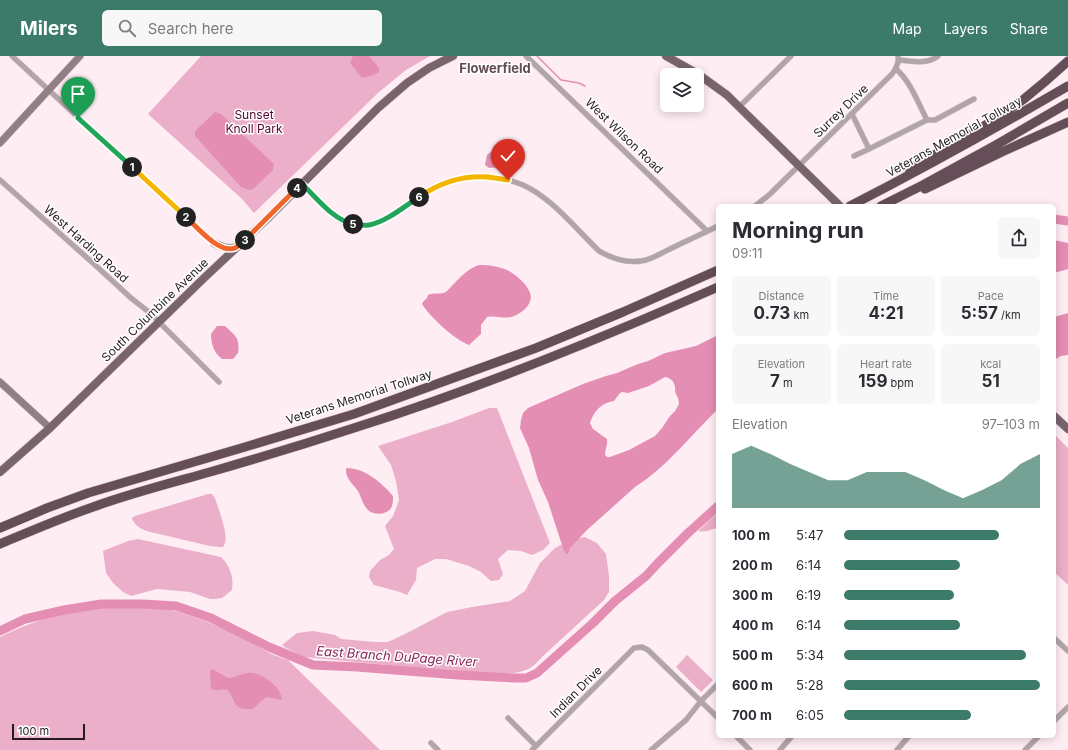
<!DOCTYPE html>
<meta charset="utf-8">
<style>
body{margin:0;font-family:Inter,sans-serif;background:#f7f7f7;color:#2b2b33;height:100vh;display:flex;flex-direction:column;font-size:15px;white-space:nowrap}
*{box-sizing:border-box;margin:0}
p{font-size:13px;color:#7c7c81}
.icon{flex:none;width:22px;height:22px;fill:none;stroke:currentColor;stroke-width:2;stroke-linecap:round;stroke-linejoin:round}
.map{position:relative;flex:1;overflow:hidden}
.details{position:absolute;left:716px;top:148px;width:340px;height:534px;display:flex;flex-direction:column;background:#fff;border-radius:6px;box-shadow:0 2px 10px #0003}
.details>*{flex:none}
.controls{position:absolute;left:660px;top:12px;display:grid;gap:8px}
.controls a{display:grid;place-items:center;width:44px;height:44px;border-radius:6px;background:#fff;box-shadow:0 2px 10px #0003;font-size:20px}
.scale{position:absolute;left:12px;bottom:10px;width:73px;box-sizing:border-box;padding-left:4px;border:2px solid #261c20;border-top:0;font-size:11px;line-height:14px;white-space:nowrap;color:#261c20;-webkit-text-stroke:3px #fff;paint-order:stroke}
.pin{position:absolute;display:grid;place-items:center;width:34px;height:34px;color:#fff;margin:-41px -17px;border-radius:50% 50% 50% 0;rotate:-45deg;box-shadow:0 0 4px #0007}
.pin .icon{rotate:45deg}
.km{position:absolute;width:20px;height:20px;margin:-10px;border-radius:50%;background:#222;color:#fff;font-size:11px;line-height:20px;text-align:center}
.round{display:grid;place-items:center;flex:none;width:42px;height:42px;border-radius:6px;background:#f7f7f7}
.headline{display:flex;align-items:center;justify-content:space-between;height:68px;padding:0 16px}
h1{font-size:22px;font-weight:700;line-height:30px}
.stats{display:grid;grid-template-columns:repeat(3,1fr);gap:6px;height:68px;padding:4px 16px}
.stats div{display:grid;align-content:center;border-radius:6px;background:#f7f7f7;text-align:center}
.stats b{font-size:17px;font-weight:700}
.stats small{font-size:11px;font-weight:400}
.stats p{font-size:11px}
.chart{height:112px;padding:8px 16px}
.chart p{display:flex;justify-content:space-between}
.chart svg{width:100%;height:72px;margin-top:4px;fill:#3c7b69;opacity:.7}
ul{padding:0 16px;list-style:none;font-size:13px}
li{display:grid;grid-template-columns:64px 48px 1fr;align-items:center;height:30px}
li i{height:10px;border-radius:5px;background:#3c7b69}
header{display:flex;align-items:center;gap:24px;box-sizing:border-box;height:56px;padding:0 20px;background:#3c7b69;color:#fff}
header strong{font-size:19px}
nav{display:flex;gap:22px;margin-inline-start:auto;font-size:14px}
.search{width:280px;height:36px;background:#f7f7f7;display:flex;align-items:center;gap:10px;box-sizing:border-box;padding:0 14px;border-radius:6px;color:#7c7c81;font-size:15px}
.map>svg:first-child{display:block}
</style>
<header>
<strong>Milers</strong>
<div class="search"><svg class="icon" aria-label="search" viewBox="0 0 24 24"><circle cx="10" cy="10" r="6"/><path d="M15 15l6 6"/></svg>Search here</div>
<nav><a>Map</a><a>Layers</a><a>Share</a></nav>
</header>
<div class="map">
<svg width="1068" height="694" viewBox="0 0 1068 694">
<rect width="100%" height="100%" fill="#ffedf4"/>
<path fill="#ecafc9" d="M201 0H430L406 14 379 36 254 157 242 143 148 58Z
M489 352H497L550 487 543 494 532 499 521 495 508 494 498 503 503 518 499 524 491 525 481 516 469 510 446 503H435L417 512 416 524 407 539 400 536 374 529 369 521 370 515 380 504 389 499 394 493 385 470 393 460 399 444 396 425 391 409 378 390 452 366Z
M1054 378 1068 392V529L1054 516Z
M208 438H212L215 442C218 453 231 482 223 491H219L210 490 146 475C140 472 134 469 132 462L135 460Z
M718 456V472C709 473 708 477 698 475Z
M585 481 597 487 606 498 609 520V536L604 544 543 600C538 606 531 613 523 615 509 620 487 617 472 617L304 601 286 592 282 589 297 577 313 575 335 579 341 583 375 586H388L409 576 447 556 472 551 510 545 525 535 540 507 555 492 570 484Z
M138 483 221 501C230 510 234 521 232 534L222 542 215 543H210L190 536 157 533 131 540 123 536 113 527 106 517 103 495 128 485Z
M111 551 156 552 167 553 179 556 205 565 234 577 249 585 271 598 288 604 380 694H0V581C27 568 53 558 83 554 92 552 102 552 111 551Z
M687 599 713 624 701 636 676 611Z"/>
<path fill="#e58eb4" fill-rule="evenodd" d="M353 0H369L379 12V16L374 19 362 22 350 7Z
M216 56 221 58 274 108 273 114 271 116 253 133 248 134 241 131 195 80V76L196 74 214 57Z
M497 94C504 95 506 101 508 107 504 114 495 111 489 112L485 109 487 99 492 95Z
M1054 184 1068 187V213L1054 217Z
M479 209C489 209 499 210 509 215 516 219 528 229 530 237 534 247 523 257 514 260 505 264 496 259 487 261L481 269V278L469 289C455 284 430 261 422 248L423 246 427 242 428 239C434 236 441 239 446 236 455 227 467 212 479 209Z
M1068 257V299L1061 300 1054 304V261Z
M217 270H225C236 280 240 282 238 297L233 303H222C214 297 211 288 211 278Z
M718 279V353C691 379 667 411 635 431L587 474 573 489 570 492 568 498H566L564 495 548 446 538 424 529 392 520 372 521 364 523 357 528 352 583 328 606 320 617 317 638 308 648 305 665 297 696 290ZM665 321C673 322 676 329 675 336L678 342 679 348 675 355 670 360 662 372 655 380 629 394 610 401H607L605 399C605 393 608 389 607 383L593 373 590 367C594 355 601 347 614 345L620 337 622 336 628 337 649 330Z
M347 412C365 412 382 427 393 440 393 443 393 447 392 450 389 459 374 460 368 454 363 449 361 441 358 435 354 430 349 425 347 420 346 418 346 415 346 413Z
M212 613 228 622C235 622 240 618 247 617 260 615 280 629 282 643L281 644 267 641 261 645 253 653C238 653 237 653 231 639 230 637 229 635 227 634 221 632 217 636 211 633L210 616Z"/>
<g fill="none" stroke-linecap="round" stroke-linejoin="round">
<path stroke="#e58eb4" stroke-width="1.5" d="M537 0 561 24 579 27 585 30"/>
<path stroke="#e58eb4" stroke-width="9" d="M1054 163 1068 165
M0 575 25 563 64 554 101 548H143L176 550 211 562 269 591 313 609 357 611 458 619 515 622H526L537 617 593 567 615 545 646 520 658 507 688 477 718 450"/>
<defs>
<path id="street" d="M12 0 214 187
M526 0 707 175
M899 4C912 5 927 9 938 0
M896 13C911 26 918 47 927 64
M739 51 791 0
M852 58 869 93 927 64H935L974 43
M854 100 869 93
M0 124 94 208 131 242 150 257 219 326
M302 128C314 140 328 157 342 165 376 182 409 143 438 130 465 117 496 118 523 129 552 142 576 173 599 195 611 202 627 207 641 205 651 204 661 197 670 193 686 185 702 178 718 170
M755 150 769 139 892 18C896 13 899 6 898 0
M1054 582 1068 595
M508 662 536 690
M1054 665 1068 651
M736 680 750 694
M431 687 438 694
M532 694 634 592 642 591 648 594 718 662
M651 694 686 664 701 645 718 628
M780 694 792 680
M897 694 909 680
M1025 694 1039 680"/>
<path id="secondary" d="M0 87 80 0
M0 326 50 372"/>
<path id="primary" d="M666 0 698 18 727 39 840 150
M214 187C222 191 228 194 237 191
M1054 360 1068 373
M0 416 50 372 203 223 269 161 378 52 407 27 429 12 453 0"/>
<path id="highway" d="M909 113C948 91 988 70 1024 43 1039 31 1054 18 1068 5
M925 133 1004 95 1068 66
M850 150C924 112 996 72 1068 30
M881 150 923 129 996 89 1068 47
M0 472 47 452 88 437 245 391 354 358 489 309 536 292 623 256 718 214
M0 488C31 475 61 462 93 451 131 437 171 427 210 416 259 402 308 387 357 371 480 332 600 283 718 231"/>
</defs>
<use href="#street" stroke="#d8c7ce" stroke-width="6"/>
<use href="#secondary" stroke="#d8c7ce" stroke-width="8"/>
<use href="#primary" stroke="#d8c7ce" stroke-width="9"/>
<use href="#highway" stroke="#d8c7ce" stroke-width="10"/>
<use href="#street" stroke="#b1a5a9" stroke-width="5"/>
<use href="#secondary" stroke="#907f86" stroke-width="7"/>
<use href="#primary" stroke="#79646d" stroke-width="8"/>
<use href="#highway" stroke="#654e57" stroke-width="9"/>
</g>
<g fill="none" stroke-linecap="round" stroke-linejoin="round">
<defs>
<path id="split-1" d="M78 62 132 111"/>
<path id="split-2" d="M132 111 186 161"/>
<path id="split-3" d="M186 161C197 171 219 198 235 192 239 190 242 186 245 184"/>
<path id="split-4" d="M245 184 297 132"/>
<path id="split-5" d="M297 132 302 128C317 142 332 163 353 168"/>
<path id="split-6" d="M353 168C359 169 364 170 369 169 386 166 405 150 419 141"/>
<path id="split-7" d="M419 141C439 127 463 119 488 121"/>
<path id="split-8" d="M488 121 508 124"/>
</defs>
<use href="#split-1" stroke="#fff" stroke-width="8"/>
<use href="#split-2" stroke="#fff" stroke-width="8"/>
<use href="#split-3" stroke="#fff" stroke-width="8"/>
<use href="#split-4" stroke="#fff" stroke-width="8"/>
<use href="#split-5" stroke="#fff" stroke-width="8"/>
<use href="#split-6" stroke="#fff" stroke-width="8"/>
<use href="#split-7" stroke="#fff" stroke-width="8"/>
<use href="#split-8" stroke="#fff" stroke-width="8"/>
<use href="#split-1" stroke="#22a559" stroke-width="5"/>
<use href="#split-2" stroke="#f5b400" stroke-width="5"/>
<use href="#split-3" stroke="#f0652b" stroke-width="5"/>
<use href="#split-4" stroke="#f0652b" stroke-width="5"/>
<use href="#split-5" stroke="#22a559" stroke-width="5"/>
<use href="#split-6" stroke="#22a559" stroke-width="5"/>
<use href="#split-7" stroke="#f5b400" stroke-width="5"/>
<use href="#split-8" stroke="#f5b400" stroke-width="5"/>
</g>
<g text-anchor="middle" stroke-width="3" stroke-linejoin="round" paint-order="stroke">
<g font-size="12" fill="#261c20" stroke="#fff">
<text transform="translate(841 55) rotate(-44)" y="4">Surrey Drive</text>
<text transform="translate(624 80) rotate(44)" y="4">West Wilson Road</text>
<text transform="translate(954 81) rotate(-29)" y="4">Veterans Memorial Tollway</text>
<text transform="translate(86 188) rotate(42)" y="4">West Harding Road</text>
<text transform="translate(155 254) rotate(-44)" y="4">South Columbine Avenue</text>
<text transform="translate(359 341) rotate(-18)" y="4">Veterans Memorial Tollway</text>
<text transform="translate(576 636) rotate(-45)" y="4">Indian Drive</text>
</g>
<g font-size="12" fill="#530533" stroke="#fff">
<text x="254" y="63">Sunset<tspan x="254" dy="14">Knoll Park</tspan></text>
</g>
<g font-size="13" font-weight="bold" fill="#624b55" stroke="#fff">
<text x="495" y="17">Flowerfield</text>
</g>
<g font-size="13" font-style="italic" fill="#89255b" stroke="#fff">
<text transform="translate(397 600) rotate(4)" y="5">East Branch DuPage River</text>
</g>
</g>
</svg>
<div class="controls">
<a><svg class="icon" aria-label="layers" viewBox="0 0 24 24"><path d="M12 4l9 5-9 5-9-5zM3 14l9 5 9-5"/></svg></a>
</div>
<div class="scale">100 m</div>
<div class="pin" style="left:78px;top:62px;background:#1e9e55"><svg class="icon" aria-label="arrive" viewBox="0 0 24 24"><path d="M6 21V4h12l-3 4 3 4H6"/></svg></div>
<div class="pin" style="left:508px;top:124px;background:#d93025"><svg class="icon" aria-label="check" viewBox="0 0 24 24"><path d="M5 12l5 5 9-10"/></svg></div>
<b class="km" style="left:132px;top:111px">1</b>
<b class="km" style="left:186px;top:161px">2</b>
<b class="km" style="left:245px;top:184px">3</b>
<b class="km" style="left:297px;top:132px">4</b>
<b class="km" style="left:353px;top:168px">5</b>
<b class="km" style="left:419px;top:141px">6</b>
<section class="details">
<div class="headline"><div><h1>Morning run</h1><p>09:11</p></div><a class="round"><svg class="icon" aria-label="share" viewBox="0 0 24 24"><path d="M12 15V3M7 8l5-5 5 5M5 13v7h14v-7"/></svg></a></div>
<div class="stats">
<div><p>Distance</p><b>0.73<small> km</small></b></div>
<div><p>Time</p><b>4:21</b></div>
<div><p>Pace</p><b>5:57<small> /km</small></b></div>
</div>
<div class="stats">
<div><p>Elevation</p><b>7<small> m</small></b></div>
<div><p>Heart rate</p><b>159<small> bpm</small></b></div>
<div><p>kcal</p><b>51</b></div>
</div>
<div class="chart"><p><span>Elevation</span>97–103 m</p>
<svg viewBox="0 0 160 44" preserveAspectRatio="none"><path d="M0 44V11L10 6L20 11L30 17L40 22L50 27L60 27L70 22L80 22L90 22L100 27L110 33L120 38L130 33L140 27L150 17L160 11V44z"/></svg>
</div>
<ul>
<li><b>100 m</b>5:47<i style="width:79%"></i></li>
<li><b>200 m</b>6:14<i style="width:59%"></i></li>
<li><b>300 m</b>6:19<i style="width:56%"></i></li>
<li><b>400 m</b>6:14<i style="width:59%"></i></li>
<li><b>500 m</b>5:34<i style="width:93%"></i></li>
<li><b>600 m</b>5:28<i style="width:100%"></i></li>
<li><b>700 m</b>6:05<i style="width:65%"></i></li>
</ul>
</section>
</div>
